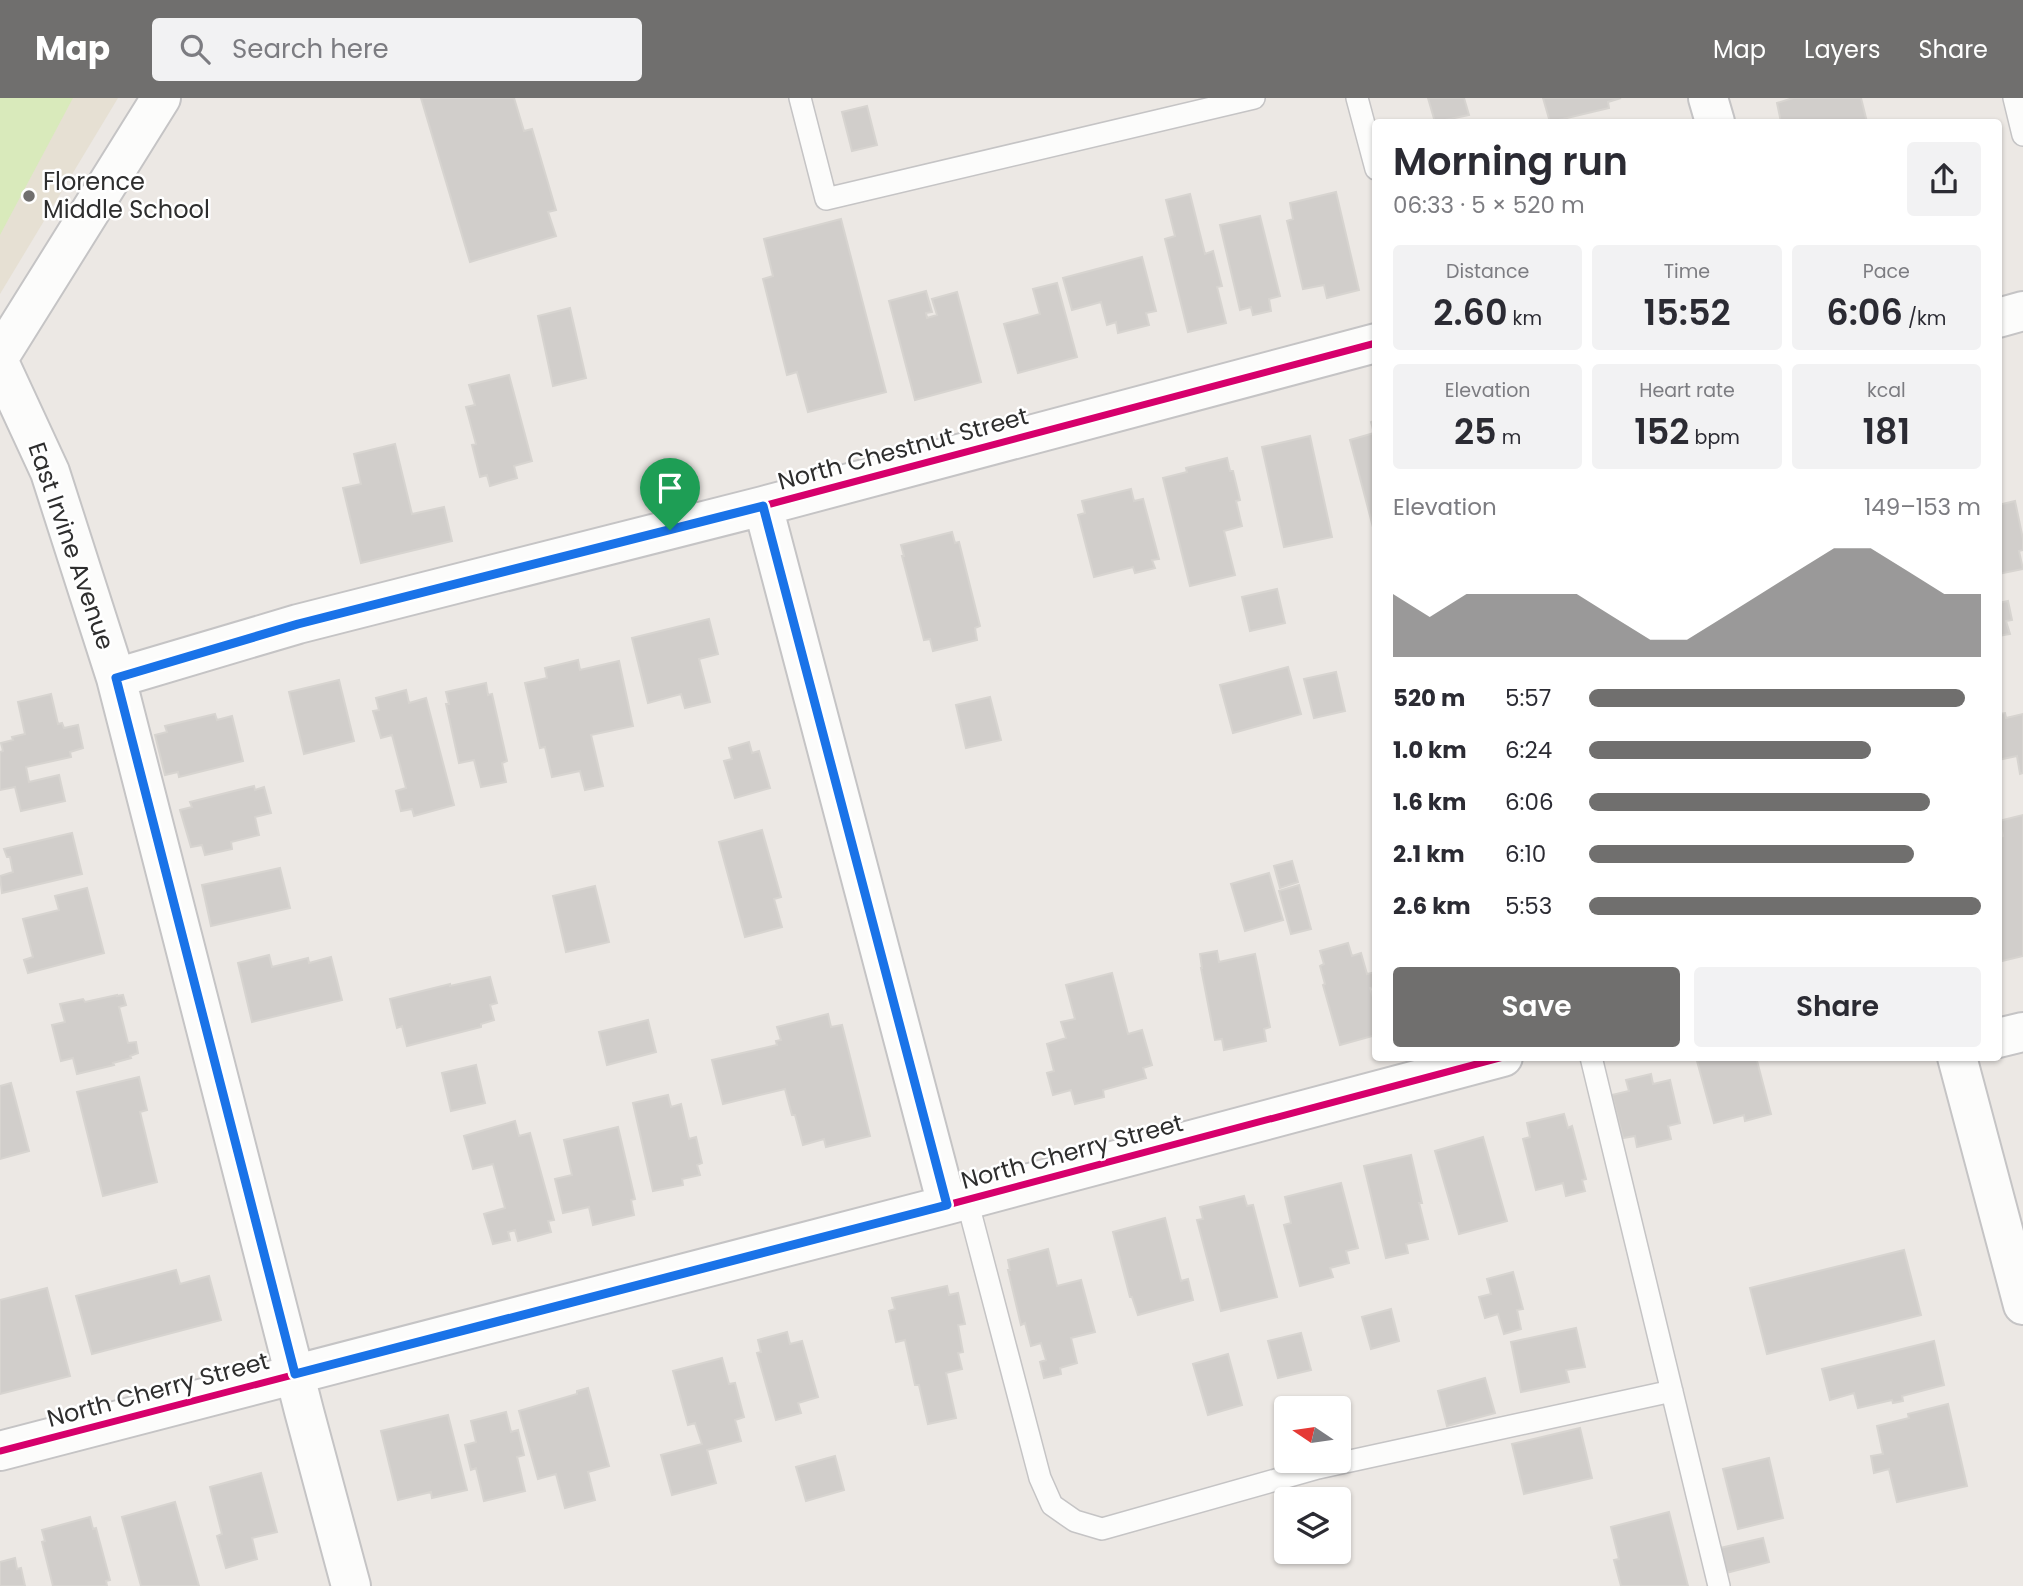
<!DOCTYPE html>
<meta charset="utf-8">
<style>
body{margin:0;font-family:Poppins,sans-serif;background:#f2f2f3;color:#2b2b33;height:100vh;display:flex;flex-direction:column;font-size:26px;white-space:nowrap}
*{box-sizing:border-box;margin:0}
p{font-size:23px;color:#7c7c81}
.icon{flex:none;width:38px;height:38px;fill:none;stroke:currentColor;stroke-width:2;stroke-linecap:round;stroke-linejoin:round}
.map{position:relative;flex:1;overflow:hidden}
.panel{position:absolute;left:1372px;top:21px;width:630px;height:942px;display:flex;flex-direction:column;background:#fff;border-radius:7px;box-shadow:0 2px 5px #0004}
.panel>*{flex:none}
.needle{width:46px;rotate:283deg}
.tools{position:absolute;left:1274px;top:1298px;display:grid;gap:14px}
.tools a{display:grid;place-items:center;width:77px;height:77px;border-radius:7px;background:#fff;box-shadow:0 2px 5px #0004;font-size:35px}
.pin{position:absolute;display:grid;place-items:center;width:60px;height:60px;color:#fff;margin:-72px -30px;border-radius:50% 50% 50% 0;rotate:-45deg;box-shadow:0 0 7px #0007}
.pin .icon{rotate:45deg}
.round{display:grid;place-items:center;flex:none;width:74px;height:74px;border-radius:7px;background:#f2f2f3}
.headline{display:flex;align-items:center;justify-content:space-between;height:119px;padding:0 21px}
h1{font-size:38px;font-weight:600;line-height:52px}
.figures{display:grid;grid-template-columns:repeat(3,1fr);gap:10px;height:119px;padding:7px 21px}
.figures div{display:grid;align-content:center;border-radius:7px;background:#f2f2f3;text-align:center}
.figures b{font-size:35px;font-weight:600}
.figures small{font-size:19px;font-weight:400}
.figures p{font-size:19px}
.chart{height:196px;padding:14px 21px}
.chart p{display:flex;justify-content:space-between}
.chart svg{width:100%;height:126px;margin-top:7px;fill:#706f6e;opacity:.7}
.cta{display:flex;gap:14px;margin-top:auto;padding:14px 21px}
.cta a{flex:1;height:80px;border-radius:7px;background:#706f6e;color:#fff;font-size:28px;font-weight:600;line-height:80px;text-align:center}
.cta a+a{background:#f2f2f3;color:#2b2b33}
ul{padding:0 21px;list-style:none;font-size:23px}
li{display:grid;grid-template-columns:112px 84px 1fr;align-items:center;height:52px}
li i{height:18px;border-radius:9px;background:#706f6e}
header{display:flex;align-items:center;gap:42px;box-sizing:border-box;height:98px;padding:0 35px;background:#706f6e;color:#fff}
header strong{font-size:33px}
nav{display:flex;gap:38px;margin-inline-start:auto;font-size:24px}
.search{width:490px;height:63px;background:#f2f2f3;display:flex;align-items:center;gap:18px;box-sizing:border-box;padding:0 24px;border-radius:7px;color:#7c7c81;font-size:26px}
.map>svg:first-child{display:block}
</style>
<header>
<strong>Map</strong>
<div class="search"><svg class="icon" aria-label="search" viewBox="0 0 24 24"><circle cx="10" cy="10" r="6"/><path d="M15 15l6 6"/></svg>Search here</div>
<nav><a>Map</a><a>Layers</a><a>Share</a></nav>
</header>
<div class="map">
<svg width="2023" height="1488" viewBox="0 0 2023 1488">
<rect width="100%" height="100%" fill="#ece8e4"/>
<path fill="#e6e0d3" d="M0 0H118L0 196Z"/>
<path fill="#d9eabb" d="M0 0H73L0 137Z"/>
<path fill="#d1cecb" stroke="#d7d4d0" stroke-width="2" d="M421 0H514L524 33 532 31 556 112 548 114 556 138 470 164Z
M1428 0H1464L1469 17 1435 24Z
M1543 0H1621L1608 4 1609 10 1550 24Z
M1861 0 1867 24H1781L1777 5 1793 0Z
M867 8 877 47 852 53 842 14Z
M1336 94 1359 192 1327 200 1324 187 1303 191 1287 123 1293 121 1290 105Z
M1190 96 1205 156 1213 153 1222 188 1217 189 1226 225 1188 234 1165 141 1175 138 1166 102Z
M1260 118 1280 198 1269 201 1271 213 1253 217 1251 209 1240 212 1220 127Z
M841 121 886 294 808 314 797 274 787 277 763 181 773 178 764 141Z
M1142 159 1156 213 1146 215 1149 227 1118 235 1116 224 1107 227 1101 204 1072 212 1063 180Z
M1057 185 1077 259 1018 275 1004 226 1040 216 1033 191Z
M926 193 932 214 926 215 927 220 937 217 932 201 957 194 981 284 915 302 889 203Z
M570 210 586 280 553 288 538 218Z
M509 277 532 363 514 368 517 380 490 388 487 377 480 379 472 347 476 346 466 309 475 307 469 287Z
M1376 322V432L1374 433 1350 342 1374 335 1371 324Z
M1310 338 1332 439 1284 449 1262 349Z
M395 346 412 416 444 409 452 443 361 465 343 390 361 386 354 356Z
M1227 360 1230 373H1233L1240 402 1236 403 1242 428 1224 433 1235 477 1190 488 1163 380 1187 374 1186 370Z
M1131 391 1134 403 1143 401 1159 461 1152 462 1155 470 1135 475 1133 469 1094 479 1078 417 1085 415 1082 403Z
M2015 403 2023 441V452L2019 453 2023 471 1998 476V407Z
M952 434 955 445 959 444 980 528 975 530 977 542 933 553 930 541 924 542 902 458H904L901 447Z
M1277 491 1285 525 1250 533 1242 499Z
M2008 503 2012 522 2006 523 2010 536 1998 538V505Z
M709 521 718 556 699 561 710 604 685 610 681 596 648 605 632 540Z
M578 562 580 572 619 563 633 628 591 637 603 688 585 692 580 673 552 679 545 649 540 650 525 585 547 580 545 570Z
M1288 569 1301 616 1233 635 1220 587Z
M1336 574 1345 613 1314 620 1304 581Z
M339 582 354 643 304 656 289 594Z
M486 585 488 597 492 596 507 663 502 665 506 684 481 689 474 662 459 665 446 606H449L446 594Z
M406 592 409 605 426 600 454 707 414 718 412 711 401 713 396 693 406 690 392 637 381 640 373 613 379 612 376 600Z
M51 596 58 626 62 625 64 630 78 627 83 650 70 654 71 659 26 669 29 684 59 677 65 703 21 713 15 689 0 692V654L3 653 1 645 13 642 12 639 25 636 18 604Z
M990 599 1001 642 966 650 956 607Z
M2005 615 2006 620 2023 616V675L2020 676 2017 658 1998 662V616Z
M215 616 217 622 232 618 243 663 179 679 178 674 165 677 155 637 167 634 165 628Z
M749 644 752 655 759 653 770 690 735 700 724 663 732 661 729 650Z
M254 688 255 692 264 689 271 715 255 719 259 737 231 744 232 751 205 757 202 747 191 749 180 712 192 709 190 704Z
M2023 717V858L1998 864V739L2003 738 1999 723Z
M762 732 781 799 774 801 782 829 745 839 719 744Z
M72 735 82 776 2 795 0 778 13 774 10 759H7L4 751Z
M1292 763 1298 784 1280 790 1274 768Z
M280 770 290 810 211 828 202 787Z
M1269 775 1283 822 1245 833 1231 786Z
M1299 787 1311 831 1291 836 1279 793Z
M595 788 609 844 566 854 553 798Z
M87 790 104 855 28 875 24 862 33 859 23 821 59 812 55 798Z
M1348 845 1352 858 1361 855 1367 876 1376 874V889L1370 890 1376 908V937L1340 947 1323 887 1325 886 1320 868 1324 866 1320 853Z
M1217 853 1219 864 1255 856 1270 929 1264 931 1266 943 1224 952 1222 941 1215 942 1201 870H1202L1200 856Z
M269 857 272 869 308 860 309 865 331 859 342 902 252 924 238 865Z
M1112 875 1128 936 1142 932 1152 967 1143 970 1146 980 1103 992 1104 999 1075 1006 1071 992 1053 997 1047 975 1054 973 1047 946 1066 940 1061 924 1075 921 1066 887Z
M490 879 497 905 490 907 494 922 481 926V929L407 948 402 928 397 930 390 901 450 886V888Z
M117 897V898L123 897 126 907 119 909 128 945 136 944 138 955 130 958 131 960 113 965 114 967 77 976 73 960 61 963 52 927 65 924 60 906 83 901 85 904Z
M828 916 831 929 842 927 870 1038 826 1049 824 1041 803 1047 795 1017H792L785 991 723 1006 712 962 777 947 776 943 781 942 777 929Z
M648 922 656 954 607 967 599 934Z
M1710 959H1756L1771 1016 1745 1023 1744 1017 1714 1025 1697 963Z
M476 967 485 1005 451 1013 442 975Z
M1651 976 1653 986 1670 982 1680 1025 1668 1028 1671 1041 1637 1049 1635 1038 1623 1040 1612 997 1629 993 1626 982Z
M139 979 147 1012 140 1014 157 1084 103 1098 77 994Z
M11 985 29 1053 0 1061V988Z
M668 997 671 1009 681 1006 689 1041 696 1039 702 1065 697 1067 700 1077 682 1081 683 1087 653 1093 633 1005Z
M1564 1016 1568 1030 1572 1028 1586 1081 1582 1082 1585 1093 1566 1098 1563 1085 1536 1092 1523 1041 1530 1039 1527 1025Z
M515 1023 519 1038 530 1035 554 1122 548 1123 551 1134 518 1143 515 1132 508 1134 510 1142 493 1146 484 1116 505 1110 493 1066 473 1071 464 1038Z
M618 1029 635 1101 631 1102 634 1117 593 1127 589 1109 563 1115 555 1081 572 1077 564 1042Z
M1483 1039 1507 1123 1459 1136 1435 1053Z
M1411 1057 1422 1105H1419L1428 1141 1406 1146 1408 1155 1386 1160 1364 1068Z
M1341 1085 1358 1150 1346 1153 1349 1165 1330 1170 1333 1179 1300 1188 1284 1127 1291 1125 1285 1099Z
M1244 1098 1247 1108 1253 1107 1277 1199 1221 1213 1197 1122 1203 1121 1200 1109Z
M1165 1120 1181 1183 1188 1181 1193 1202 1138 1217 1132 1199H1130L1113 1134Z
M1048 1151 1057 1188 1081 1182 1095 1234 1071 1240 1077 1265 1060 1270 1061 1276 1044 1280 1040 1264 1046 1262 1041 1245 1031 1248 1025 1225 1021 1227 1008 1172H1010L1008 1162Z
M1904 1152 1921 1217 1767 1256 1750 1190Z
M176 1172 180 1186 209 1178 221 1222 92 1256 76 1198Z
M1513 1174 1523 1211 1517 1212 1521 1231 1504 1236 1498 1216 1485 1220 1479 1199 1491 1196 1487 1181Z
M947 1188 949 1197 958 1195 965 1226 958 1227 963 1254 958 1255 962 1271 946 1275 956 1320 928 1326 919 1287H915L905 1242 896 1244 889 1213 895 1211 892 1200Z
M47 1190 70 1278 0 1296V1202Z
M1391 1211 1399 1243 1371 1251 1362 1219Z
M1576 1230 1585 1269 1566 1272 1569 1284 1521 1294 1511 1244Z
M787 1234 790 1246 802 1243 818 1299 798 1305 801 1315 776 1322 757 1255 761 1254 758 1242Z
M1301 1235 1311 1272 1278 1280 1268 1243Z
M1934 1243 1944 1287 1902 1298 1903 1303 1893 1305 1892 1302 1858 1310 1854 1295 1830 1302 1822 1271Z
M1228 1256 1242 1307 1208 1317 1193 1266Z
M722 1260 729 1286 735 1285 744 1319 735 1322 741 1343 707 1352 716 1385 672 1397 661 1357 702 1346 695 1325 688 1327 673 1273Z
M1485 1280 1495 1315 1447 1328 1438 1293Z
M588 1290 609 1368 588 1374 595 1402 565 1410 556 1376 538 1381 519 1313 577 1296V1293Z
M1948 1306 1967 1388 1897 1404 1889 1371 1874 1375 1871 1358 1883 1356 1877 1328 1909 1320 1908 1316Z
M506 1314 511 1334 518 1332 524 1357 517 1359 525 1393 484 1403 476 1370 471 1372 465 1347 476 1344 471 1323Z
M448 1317 467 1392 432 1400 431 1394 398 1402 381 1333Z
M1580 1330 1592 1380 1524 1396 1512 1346Z
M835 1358 844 1392 806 1403 796 1369Z
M1769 1360 1783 1420 1738 1431 1723 1371Z
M261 1375 277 1434 252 1440 257 1461 226 1470 217 1438 222 1436 210 1389Z
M175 1404 199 1488H141L122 1419Z
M1669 1414 1688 1488H1621L1614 1462 1619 1461 1611 1429Z
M90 1419 93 1431 96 1430 110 1482 106 1483 107 1488H53L42 1444 45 1443 42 1432Z
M1763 1440 1769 1464 1726 1475 1720 1450Z
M15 1460 17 1471 21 1470 25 1488H0V1464Z"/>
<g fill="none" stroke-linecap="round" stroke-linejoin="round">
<defs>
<path id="lane" d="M800 0 826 101 1254 0
M1357 0 1376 71
M2014 0 2023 37
M1591 959 1719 1488
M967 1102 1040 1380 1052 1407 1075 1423 1102 1431 1318 1370 1672 1293"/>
<path id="street" d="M1998 220 2023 213
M0 258 161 0
M0 266 50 374 116 580 304 1313 351 1488
M763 408 947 1107
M116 580 298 526 763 408 1376 245
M1998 940 2023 934
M0 1353 947 1107 1503 959"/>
<path id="secondary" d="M1708 0 1715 24
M1957 959 2023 1207"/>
</defs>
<use href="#lane" stroke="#c5c4c5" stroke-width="24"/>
<use href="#street" stroke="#c5c4c5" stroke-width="42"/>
<use href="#secondary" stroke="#c5c4c5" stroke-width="42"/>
<use href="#lane" stroke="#fcfcfb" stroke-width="21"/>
<use href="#street" stroke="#fcfcfb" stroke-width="38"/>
<use href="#secondary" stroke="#fcfcfb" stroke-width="38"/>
<defs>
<path id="cycleway" d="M116 580 298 526 763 408 1376 245
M0 1353 947 1107 1503 959"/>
</defs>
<use href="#cycleway" stroke="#fff" stroke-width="11"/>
<use href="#cycleway" stroke="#d6006c" stroke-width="7"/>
</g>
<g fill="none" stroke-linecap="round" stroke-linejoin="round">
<defs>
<path id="route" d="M763 408 947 1107 295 1276 116 580 298 526Z"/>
</defs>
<use href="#route" stroke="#fff" stroke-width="14"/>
<use href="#route" stroke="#1a73e8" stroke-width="9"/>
</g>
<circle fill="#706f6e" stroke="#fff" stroke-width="2.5" cx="29" cy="98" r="7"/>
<g text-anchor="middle" stroke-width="5" stroke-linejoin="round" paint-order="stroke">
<g font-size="24" fill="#2e2e2e" stroke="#fff" text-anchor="start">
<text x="43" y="92">Florence<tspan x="43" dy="28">Middle School</tspan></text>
</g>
<g font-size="24" fill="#2e2e2e" stroke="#fff">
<text transform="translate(903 351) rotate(-15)" y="8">North Chestnut Street</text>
<text transform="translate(71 448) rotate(71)" y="8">East Irvine Avenue</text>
<text transform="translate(1072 1054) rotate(-15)" y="8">North Cherry Street</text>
<text transform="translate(158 1292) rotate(-15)" y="8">North Cherry Street</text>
</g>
</g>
</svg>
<div class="tools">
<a><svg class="needle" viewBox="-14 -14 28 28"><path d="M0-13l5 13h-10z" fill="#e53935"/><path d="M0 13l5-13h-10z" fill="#7c7c81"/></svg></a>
<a><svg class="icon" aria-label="layers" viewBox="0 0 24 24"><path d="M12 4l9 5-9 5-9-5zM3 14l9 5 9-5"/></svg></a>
</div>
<div class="pin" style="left:670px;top:432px;background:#1e9e55"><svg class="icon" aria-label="arrive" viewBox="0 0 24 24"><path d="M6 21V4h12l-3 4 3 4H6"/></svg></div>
<section class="panel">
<div class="headline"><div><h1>Morning run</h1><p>06:33 · 5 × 520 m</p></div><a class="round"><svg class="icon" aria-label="share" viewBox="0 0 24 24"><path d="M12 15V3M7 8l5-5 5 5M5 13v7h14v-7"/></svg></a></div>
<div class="figures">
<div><p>Distance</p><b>2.60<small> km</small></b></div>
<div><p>Time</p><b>15:52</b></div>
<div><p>Pace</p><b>6:06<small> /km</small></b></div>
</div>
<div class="figures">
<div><p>Elevation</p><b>25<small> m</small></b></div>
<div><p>Heart rate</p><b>152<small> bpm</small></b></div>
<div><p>kcal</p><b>181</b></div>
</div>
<div class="chart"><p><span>Elevation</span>149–153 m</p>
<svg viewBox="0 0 160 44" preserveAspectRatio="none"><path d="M0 44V22L10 30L20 22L30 22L40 22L50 22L60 30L70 38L80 38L90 30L100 22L110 14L120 6L130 6L140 14L150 22L160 22V44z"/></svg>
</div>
<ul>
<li><b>520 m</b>5:57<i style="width:96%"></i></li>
<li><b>1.0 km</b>6:24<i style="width:72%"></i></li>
<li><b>1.6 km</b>6:06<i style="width:87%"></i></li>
<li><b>2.1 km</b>6:10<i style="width:83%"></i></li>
<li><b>2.6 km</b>5:53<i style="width:100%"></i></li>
</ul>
<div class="cta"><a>Save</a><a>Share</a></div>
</section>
</div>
